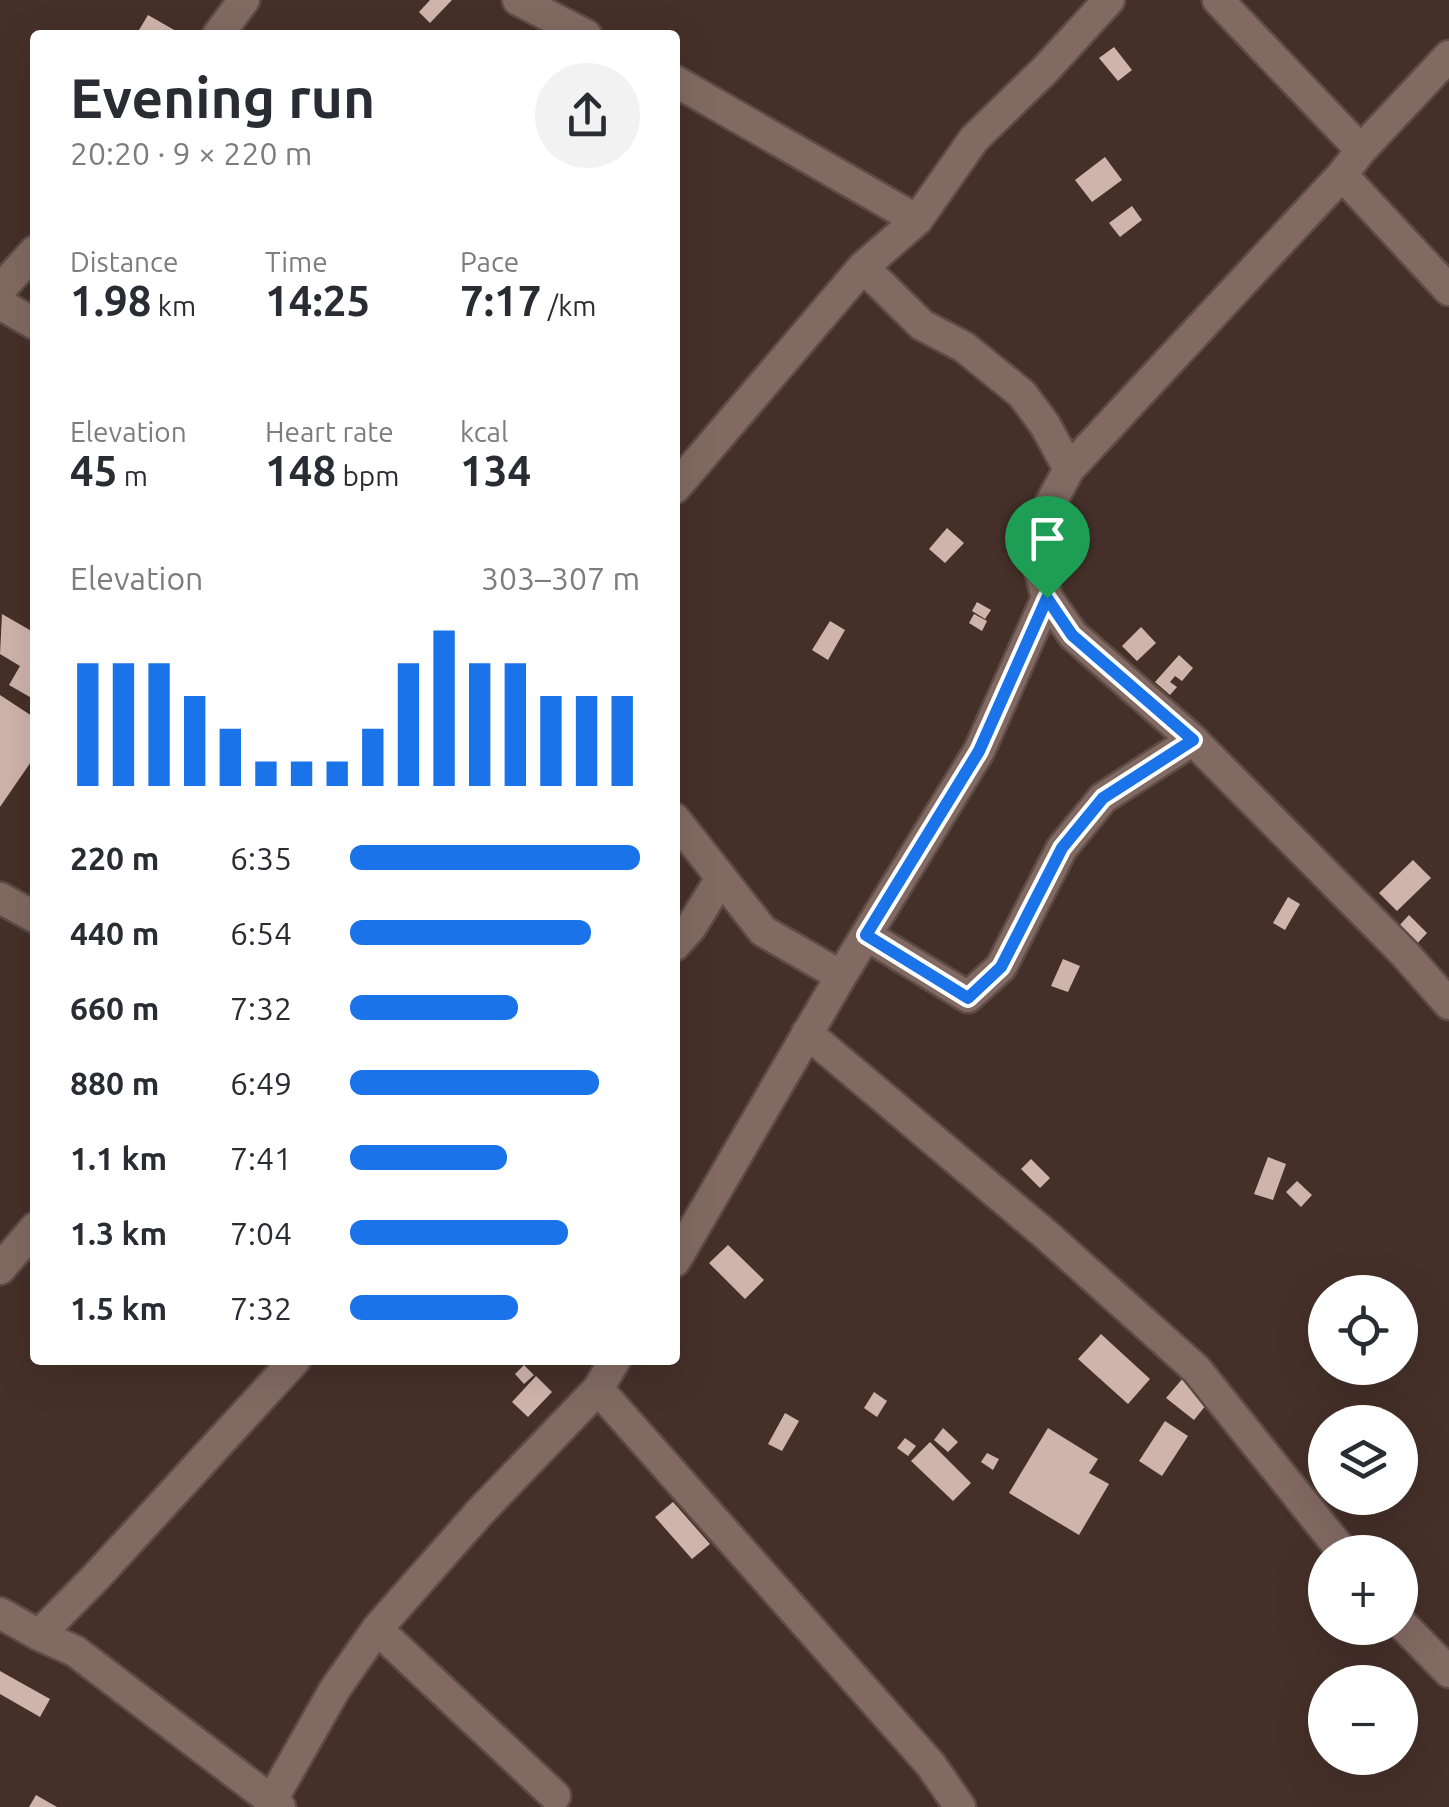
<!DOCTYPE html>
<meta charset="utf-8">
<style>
body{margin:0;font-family:Ubuntu,sans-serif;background:#f2f2f3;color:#2b2b33;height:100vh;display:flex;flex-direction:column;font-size:38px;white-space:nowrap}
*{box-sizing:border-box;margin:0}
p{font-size:32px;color:#7c7c81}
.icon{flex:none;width:55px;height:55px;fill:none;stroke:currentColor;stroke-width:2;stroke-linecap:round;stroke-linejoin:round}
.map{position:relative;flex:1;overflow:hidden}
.details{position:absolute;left:30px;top:30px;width:650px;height:1335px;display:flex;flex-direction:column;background:#fff;border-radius:10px;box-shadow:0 10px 40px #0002}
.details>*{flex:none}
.buttons{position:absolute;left:1308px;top:1275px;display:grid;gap:20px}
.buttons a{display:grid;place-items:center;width:110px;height:110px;border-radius:50%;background:#fff;box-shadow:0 10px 40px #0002;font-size:50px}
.pin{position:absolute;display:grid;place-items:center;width:85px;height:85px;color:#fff;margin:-102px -42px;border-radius:50% 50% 50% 0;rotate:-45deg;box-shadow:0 0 10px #0007}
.pin .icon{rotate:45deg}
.round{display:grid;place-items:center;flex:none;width:105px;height:105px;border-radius:52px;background:#f2f2f3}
.head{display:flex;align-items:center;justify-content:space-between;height:170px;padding:0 40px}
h1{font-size:55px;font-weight:700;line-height:75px}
.figures{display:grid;grid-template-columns:repeat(3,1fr);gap:15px;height:170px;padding:10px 40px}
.figures div{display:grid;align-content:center}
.figures b{font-size:42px;font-weight:700}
.figures small{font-size:28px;font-weight:400}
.figures p{font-size:28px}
.chart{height:280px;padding:20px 40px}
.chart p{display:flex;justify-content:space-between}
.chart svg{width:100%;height:180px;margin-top:10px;stroke:#1a73e8;stroke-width:6}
ul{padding:0 40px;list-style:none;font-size:32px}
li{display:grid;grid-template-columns:160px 120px 1fr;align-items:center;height:75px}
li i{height:25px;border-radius:12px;background:#1a73e8}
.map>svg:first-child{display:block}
</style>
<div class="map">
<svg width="1449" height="1807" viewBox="0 0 1449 1807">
<rect width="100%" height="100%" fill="#453029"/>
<path fill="#cfb4ac" d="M430 0H452L430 23 419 12Z
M148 15 176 31 174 35H148L139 30Z
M1114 47 1132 70 1118 81 1099 58Z
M1105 157 1122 180 1092 202 1075 180Z
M1132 206 1142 220 1120 237 1109 223Z
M947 528 964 543 945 563 929 549Z
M977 602 991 610 985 619 972 611Z
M2 614 35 633V700L9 685 20 666 0 654Z
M974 614 987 621 982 631 969 623Z
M830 621 845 630 828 660 812 650Z
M1141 627 1156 643 1137 661 1122 646Z
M1179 655 1193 668 1182 681 1175 676 1170 682 1177 687 1170 695 1155 682Z
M0 695 35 718V756L0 807Z
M1413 860 1431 878 1397 911 1379 893Z
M1288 897 1300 904 1285 930 1273 923Z
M1409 915 1427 933 1415 946 1397 928Z
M1063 959 1080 966 1068 992 1051 986Z
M1268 1157 1286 1164 1273 1200 1254 1194Z
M1031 1159 1050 1178 1040 1188 1021 1169Z
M1297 1181 1312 1195 1301 1207 1286 1192Z
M728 1245 764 1280 745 1299 709 1263Z
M1101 1334 1150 1379 1128 1404 1078 1359Z
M524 1365 534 1375 524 1384 515 1374Z
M536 1376 552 1392 528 1417 512 1402Z
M1184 1377 1211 1399 1194 1420 1166 1398Z
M874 1392 887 1401 877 1417 864 1408Z
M785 1413 799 1421 782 1451 768 1444Z
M1165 1421 1188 1436 1162 1476 1139 1461Z
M943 1428 958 1442 948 1452 934 1440Z
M1048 1428 1098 1459 1089 1473 1109 1484 1079 1535 1009 1493Z
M905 1438 916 1446 908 1456 897 1448Z
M930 1442 971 1483 953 1501 911 1461Z
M987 1453 999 1459 993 1470 981 1462Z
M673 1502 710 1544 692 1559 655 1517Z
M0 1671 50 1699 40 1717 0 1694Z
M36 1795 57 1807H29Z"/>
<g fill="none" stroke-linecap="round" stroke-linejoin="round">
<defs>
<path id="street" d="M518 0 586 35
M1218 0 1361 150
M218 35 244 0
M1449 56 1361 150 1342 175 1069 469 1048 508 1037 534 1040 570 1047 598 1073 635 1193 740 1404 953 1449 1004
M675 81 917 220
M1342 175 1449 290
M863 267 922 325 964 347 1022 394 1045 425 1069 469
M0 290 35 251
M0 304 35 324
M675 488 863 267 917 220 974 139 1045 70 1109 0
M675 819 763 931 841 976
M0 898 35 917
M866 935 968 997 1001 967 1062 848 1103 798 1193 740
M675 945 691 927 721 878
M807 1033 1044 1233 1196 1369 1343 1552
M675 1261 841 976 979 751 1047 598
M0 1269 35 1228
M598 1389 931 1765 960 1807
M0 1613 39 1635 75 1651 280 1807
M1400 1622 1449 1672
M377 1629 555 1796
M39 1635 96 1577 295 1360
M272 1800 335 1689 377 1629 480 1512 598 1389 615 1360"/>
</defs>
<use href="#street" stroke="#5d4c46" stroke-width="35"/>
<use href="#street" stroke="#826a62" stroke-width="30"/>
</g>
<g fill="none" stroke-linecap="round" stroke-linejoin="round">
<defs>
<path id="route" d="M1047 598 1072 635 1193 740 1103 798 1062 848 1001 967 968 998 866 935 979 751Z"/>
</defs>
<use href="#route" stroke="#fff" stroke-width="20"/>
<use href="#route" stroke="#1a73e8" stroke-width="12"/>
</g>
</svg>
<div class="buttons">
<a><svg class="icon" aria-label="locate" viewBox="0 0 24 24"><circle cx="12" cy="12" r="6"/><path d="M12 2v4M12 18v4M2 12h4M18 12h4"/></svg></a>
<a><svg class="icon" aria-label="layers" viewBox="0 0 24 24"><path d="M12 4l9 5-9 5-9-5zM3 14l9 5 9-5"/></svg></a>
<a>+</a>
<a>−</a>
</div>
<div class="pin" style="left:1047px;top:598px;background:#1e9e55"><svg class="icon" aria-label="arrive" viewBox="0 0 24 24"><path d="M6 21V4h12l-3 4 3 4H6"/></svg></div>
<section class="details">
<div class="head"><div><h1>Evening run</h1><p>20:20 · 9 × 220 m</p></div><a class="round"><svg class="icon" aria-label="share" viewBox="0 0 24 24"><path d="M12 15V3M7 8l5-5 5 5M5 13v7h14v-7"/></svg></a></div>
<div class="figures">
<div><p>Distance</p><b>1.98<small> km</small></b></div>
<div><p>Time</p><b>14:25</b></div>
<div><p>Pace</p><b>7:17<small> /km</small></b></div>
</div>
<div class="figures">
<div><p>Elevation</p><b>45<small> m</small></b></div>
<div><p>Heart rate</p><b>148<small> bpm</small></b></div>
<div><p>kcal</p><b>134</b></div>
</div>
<div class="chart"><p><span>Elevation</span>303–307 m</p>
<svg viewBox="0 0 160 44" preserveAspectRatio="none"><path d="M5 44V14M15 44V14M25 44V14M35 44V22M45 44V30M55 44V38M65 44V38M75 44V38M85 44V30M95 44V14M105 44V6M115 44V14M125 44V14M135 44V22M145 44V22M155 44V22"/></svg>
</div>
<ul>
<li><b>220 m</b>6:35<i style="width:100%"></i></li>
<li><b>440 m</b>6:54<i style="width:83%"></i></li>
<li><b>660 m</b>7:32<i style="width:58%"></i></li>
<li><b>880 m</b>6:49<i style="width:86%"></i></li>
<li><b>1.1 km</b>7:41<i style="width:54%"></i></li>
<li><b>1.3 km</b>7:04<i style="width:75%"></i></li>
<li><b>1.5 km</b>7:32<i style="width:58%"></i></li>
</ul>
</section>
</div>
